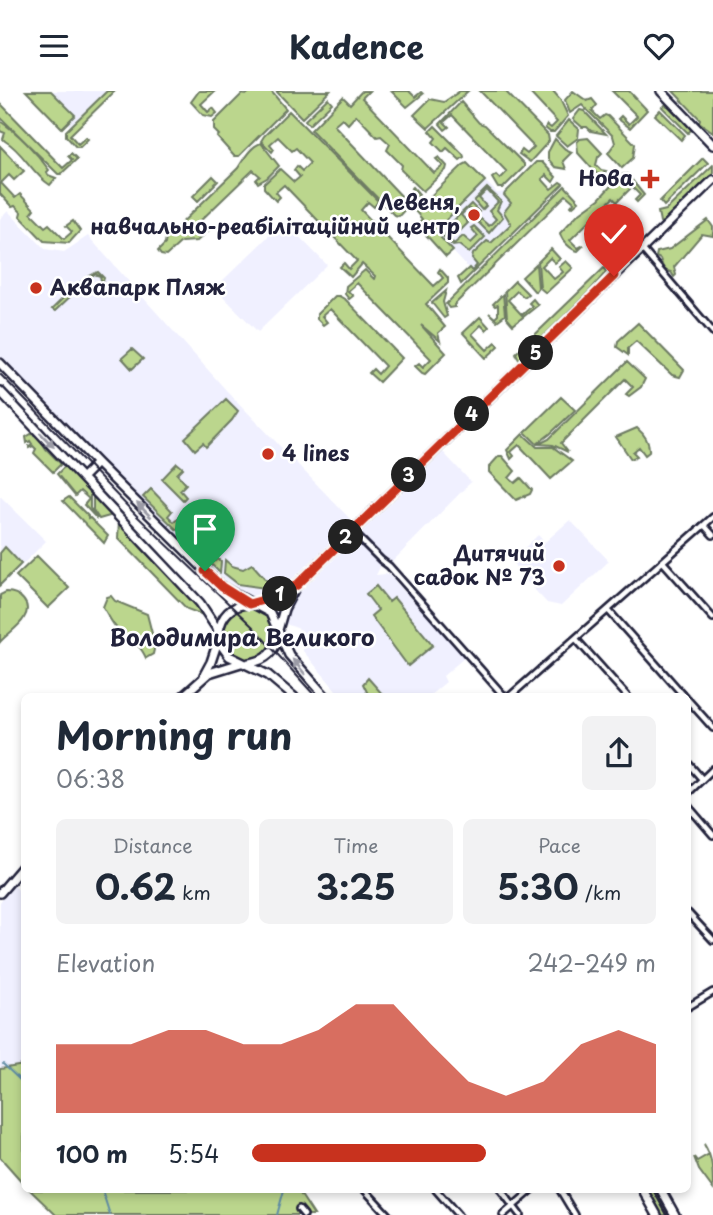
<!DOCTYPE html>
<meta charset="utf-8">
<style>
body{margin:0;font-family:"Playpen Sans",sans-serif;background:#f2f2f3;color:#1f2937;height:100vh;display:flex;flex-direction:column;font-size:26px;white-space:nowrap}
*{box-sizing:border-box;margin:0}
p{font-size:23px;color:#747a83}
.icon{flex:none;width:38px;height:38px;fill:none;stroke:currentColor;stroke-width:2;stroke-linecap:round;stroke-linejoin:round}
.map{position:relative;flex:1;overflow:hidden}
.panel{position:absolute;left:21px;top:602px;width:670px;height:500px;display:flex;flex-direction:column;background:#fff;border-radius:10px;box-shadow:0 4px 10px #0003}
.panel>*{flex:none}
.pin{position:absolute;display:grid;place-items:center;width:60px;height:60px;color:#fff;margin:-72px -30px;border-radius:50% 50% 50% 0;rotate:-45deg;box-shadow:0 0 7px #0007}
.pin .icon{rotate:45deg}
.km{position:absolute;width:35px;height:35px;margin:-18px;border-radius:50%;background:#222;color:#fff;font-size:19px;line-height:35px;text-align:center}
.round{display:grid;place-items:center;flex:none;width:74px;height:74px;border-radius:10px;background:#f2f2f3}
.head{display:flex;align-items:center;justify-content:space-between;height:119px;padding:0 35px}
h1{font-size:38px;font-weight:700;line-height:52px}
.metrics{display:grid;grid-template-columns:repeat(3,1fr);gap:10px;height:119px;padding:7px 35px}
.metrics div{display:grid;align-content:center;border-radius:10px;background:#f2f2f3;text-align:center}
.metrics b{font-size:35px;font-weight:700}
.metrics small{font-size:19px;font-weight:400}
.metrics p{font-size:19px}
.chart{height:196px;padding:14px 35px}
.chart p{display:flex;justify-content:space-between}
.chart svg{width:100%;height:126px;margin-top:7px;fill:#c8321e;opacity:.7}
ul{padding:0 35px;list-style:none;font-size:23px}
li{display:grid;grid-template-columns:112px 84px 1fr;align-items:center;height:52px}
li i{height:18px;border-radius:9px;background:#c8321e}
header{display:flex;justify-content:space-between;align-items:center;height:91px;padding:0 35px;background:#fff;font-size:32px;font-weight:700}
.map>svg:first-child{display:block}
</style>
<header><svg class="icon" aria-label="menu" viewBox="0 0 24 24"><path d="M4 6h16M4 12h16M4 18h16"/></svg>Kadence<svg class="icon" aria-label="heart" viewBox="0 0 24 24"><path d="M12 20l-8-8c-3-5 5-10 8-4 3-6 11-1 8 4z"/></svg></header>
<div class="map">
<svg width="713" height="1124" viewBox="0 0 713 1124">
<rect width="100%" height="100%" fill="#fff"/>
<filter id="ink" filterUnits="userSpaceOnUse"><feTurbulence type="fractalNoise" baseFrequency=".0143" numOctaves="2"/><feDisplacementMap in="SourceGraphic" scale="14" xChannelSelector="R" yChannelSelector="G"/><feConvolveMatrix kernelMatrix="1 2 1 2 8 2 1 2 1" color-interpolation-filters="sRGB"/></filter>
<g filter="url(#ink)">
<path fill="#f0f0ff" d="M36 0H108L71 36Z
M467 72 497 102 505 101 525 82 548 106 471 180 415 120 463 74Z
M8 120 45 158 64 161 88 145 226 299 353 431 281 499 270 504 251 506 240 503 221 492 0 266V128Z
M284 130 327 174 258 241 215 197Z
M442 360 471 391 390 473 382 469 358 443Z
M0 405 46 450 0 496Z
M570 429 609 470 561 515 547 512 518 481 512 469 538 444 545 451Z
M355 448 381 474 376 484 388 483 465 566 443 585 446 591 429 605H341L303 560 302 539 286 533 289 516 294 506Z
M14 795 24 804V974L0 978V811Z"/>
<path fill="#bbd68d" stroke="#6e7c64" stroke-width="2" d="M26 0H51L75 24 62 37Z
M107 0H115L70 44 78 53 86 46 88 48 80 56H76L66 45V40Z
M199 0H215L201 13 208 21 213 17 217 22 212 26 203 24 191 11Z
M251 0H271L286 18 239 65H234L217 46 219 44 214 39V31L242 3 246 4Z
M276 0H330L302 27Z
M362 0H369L362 7 434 82 443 75 436 68 439 66 447 75 446 79 423 100 401 79 402 74 387 59 390 53 381 45 377 46 356 24 348 33 342 27 334 34 406 110 415 102 411 98 413 96 419 103 399 125 394 124 311 39 343 6 350 13Z
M391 0H409L415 6 421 1 423 3 407 16Z
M460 0H468L428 37 414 24 430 8 444 11Z
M480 0H505L548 44 549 50 530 71 519 63 522 59 527 63 534 56Z
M528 0H553L560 8 568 25 554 41H550L545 37 547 34 551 37 557 31Z
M573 0 587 10 592 8 597 14 592 20 600 28 605 24 608 25 635 53 633 67 622 77 608 62 615 52 613 45 582 14 570 22 565 9Z
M612 0H629L647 19 630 37 618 28 621 25 629 33 637 25Z
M673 0H713V41L699 31 700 28Z
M328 7 332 12 309 34 305 29Z
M461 11 479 32 485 34 524 73V76L503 97H498L492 87 496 84 500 88 507 81 452 24 444 31 449 36 445 39 440 33Z
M0 12 63 77 72 69 68 65 71 62 77 68 61 83H58L0 26Z
M665 14 672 16 692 38 688 42 662 16Z
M580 19 584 20 606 43 591 40 587 36H582L573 28Z
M660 19 685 44 681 49 655 24Z
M289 20 378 110 374 116 368 111 361 119 434 195 443 187 438 181 440 178 448 187V192L426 213 445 236 438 242 440 250 421 234 446 262 425 283 422 282 415 275 419 272 423 276 431 268 357 192 348 200 353 205 349 208 345 203 346 195 365 179 374 188 375 185 362 173 351 186 340 176 344 172 349 178 357 170 284 94 276 101 280 106 276 110 264 97V93L280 78 294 91 300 86 294 79 297 75 302 80 310 72 296 57 292 60 278 46 270 53 274 58 272 61 261 50 264 45Z
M569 29 579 38 578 47 567 55 556 45Z
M0 30C18 42 37 62 49 79L47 81 48 84 56 87 50 94C32 83 23 60 5 50L3 48 5 42 0 40Z
M435 35 463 63 464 66 460 69 447 57 443 61 433 51 436 47 430 40Z
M588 47 602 62 598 66 596 74 601 79 606 80 604 83H597L578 62 577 51 580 48Z
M555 48 565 58 572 61 563 70 566 78 555 76 548 68V61Z
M261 52 279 75 267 87 258 92 256 89 260 85 253 79 196 134 202 140 207 136 209 139 197 150 181 151 166 165 161 164 158 160 165 153 166 147 238 77C244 68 250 56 261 52Z
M0 55 24 80 14 89 9 84 1 92 15 107 20 103 34 118 31 122 45 136 49 133 64 148 72 141 66 135 73 130 80 140 69 152 44 150 20 125 21 121 15 115 12 116 0 103Z
M703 67 708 72 664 115 660 110Z
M536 71H542L556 86 553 91 546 84 542 88 551 98 560 91 563 93 461 193 458 187 469 177 472 180 477 174 472 168 473 163 487 150 491 152 511 133 504 121 511 112 504 104 505 102Z
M467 72 485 90 438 137 441 147 453 160 446 166 417 134 422 128 415 120 463 74Z
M713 74V83L663 132 660 131 658 121 666 119Z
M627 83 644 104 637 111 635 109 640 104 632 96 617 111 613 107 570 149 578 157 584 154 578 160C571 159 561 149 560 142L577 124 599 108 621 84Z
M213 85 218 90 198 110 193 105Z
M565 95 579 110 572 116 571 115 574 111 566 104 454 214 455 216 449 217 446 213Z
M487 97 501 110 497 119 503 126 489 142 478 131 481 128 489 135 496 128 489 120 498 111 487 99 479 107 486 115 482 119 474 110Z
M471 113 479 121 476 124 468 117 461 124 468 132 461 139 453 130Z
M708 129 713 136V145L702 143 674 176 676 184 674 186 671 181 664 179 660 168 656 166 657 161 670 158Z
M474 135 485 146 469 162 459 154 453 155 442 144 443 142 454 153 463 145 471 152 478 145 471 137Z
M551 158 560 168 555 172 550 167 542 175 554 188 563 181 559 176 566 170 573 177 546 202 540 197 538 171Z
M536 173 538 197 535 201 522 186Z
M604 177 606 181 589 201 519 269 516 262Z
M98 181 104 187 102 193 100 185 94 183 55 220 52 218C67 204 79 189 98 181Z
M515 190 528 203 524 206 517 200 508 209 522 224 532 215 529 212 533 208 538 214 513 234 507 227 505 200Z
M446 200 443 211 447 225 444 227 432 212Z
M503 203 505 224 497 230 489 222 495 227 498 224V214L495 215 493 213Z
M335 205H339L346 209 402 267 379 291 369 282 373 278 378 283 385 275 330 218 322 225 327 231 323 234 317 228V223Z
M480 226 489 236 486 239 481 234 472 243 487 259 496 251 499 255 486 267 463 242Z
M638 232 684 279 680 286 672 284 636 250 628 257V264L617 256 618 250Z
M132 258 143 268 132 278 122 267Z
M627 271 645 288 641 296 629 305 626 303 633 296 625 288 561 352 568 361 553 354 539 353 549 348Z
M561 306 575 319 550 343 537 353 525 341Z
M226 308 238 320 232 329 206 356 203 352 195 359 185 347Z
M637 337C644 343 650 352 649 361L645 364 639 356 633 361 637 365 631 368 616 346Z
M31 343 38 345 46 358 61 373 53 381 34 362 36 358 33 355 29 357V355L32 353 30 350 27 352 26 346Z
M523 343 537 356H553L572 370 551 388 519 354 511 361 514 365 511 368 507 359Z
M499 365H502L515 380 509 387 515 392 521 387 532 399 530 403 516 409 489 381V376Z
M177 372 183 377 177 383 186 393 180 399 186 406 183 409 162 388Z
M65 375 90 401V417L97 428 84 414 89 408 80 400 75 405 57 383Z
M151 398 172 420 168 425 174 431 179 427 184 431 177 439 143 406Z
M93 402 113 424 99 428 93 419Z
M69 406 88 425V428L90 427 108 445 104 452 63 410Z
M119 430 195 512 203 524 187 518 118 447Z
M193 444 199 450 197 454 214 471 218 468 221 471 220 482 187 449Z
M5 456 21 473 0 494V462Z
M37 465 69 497 48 517 16 485Z
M225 469 232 475 243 478 252 473 270 493 265 497 238 493 224 482Z
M376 495 389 511 394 507 433 554 408 575 371 525 378 519 366 503Z
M6 501C19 501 33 513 24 527 19 536 7 543 0 551V504Z
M111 505 115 510 147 523 155 554 153 563 146 567C137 548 131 553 119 540 112 533 108 524 103 516L107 506Z
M222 542a26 26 0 1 1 52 0a26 26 0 1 1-52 0Z
M368 587 384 605H369L363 593Z
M24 974V1093L0 1066V978Z
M704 1053C713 1067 713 1081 713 1098L699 1079 694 1066 697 1070 709 1063Z
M30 1099H300L299 1101 314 1124H56Z
M647 1099H656L668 1124H661Z"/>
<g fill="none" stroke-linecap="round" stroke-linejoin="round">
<path stroke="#618da5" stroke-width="2" d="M3 973 24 993
M102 1099 110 1124
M277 1124 284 1099"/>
<defs>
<path id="street" d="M642 158 713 241
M704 434 713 444
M352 440 381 469 389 475 505 606
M663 471 713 527
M608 519 685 606
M576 548 628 606
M509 606 713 426
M688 609 713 637
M688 672 702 688
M688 702 713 678
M688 715 713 744
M688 822 713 849
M688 916 713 901
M365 1099 388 1124
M436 1099 458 1124
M501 1099 520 1124
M560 1099 575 1124
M299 1118 304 1124
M503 1124 532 1099"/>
<path id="secondary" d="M661 0 713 54
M0 272 97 372 222 496 270 522 289 564 326 606
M0 300 200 512 219 541 221 554 229 565 268 584 294 606
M83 386 97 372
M254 513 278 505 297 494 713 89
M278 539 284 518 296 495
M219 541C221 525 231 514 249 513
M249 572C266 570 276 560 278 543
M204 584 211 571 218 550
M182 606 209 582 241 572
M0 802 24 774
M643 1099 657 1124
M661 1099 675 1124"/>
</defs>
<use href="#street" stroke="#22223b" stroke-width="10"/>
<use href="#secondary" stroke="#22223b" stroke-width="12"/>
<use href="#street" stroke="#fff" stroke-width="4.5"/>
<use href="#secondary" stroke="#fff" stroke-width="7"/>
<path stroke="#22223b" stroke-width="2" d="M0 283 136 424 252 535 316 606
M653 1099 667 1124"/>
</g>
<defs><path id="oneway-solid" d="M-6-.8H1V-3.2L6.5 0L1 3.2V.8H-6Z" transform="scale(1.75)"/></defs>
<g fill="#9c9ca7">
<use href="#oneway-solid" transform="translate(47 349) rotate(46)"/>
<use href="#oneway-solid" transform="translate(144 419) rotate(-135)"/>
<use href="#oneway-solid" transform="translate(299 576) rotate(-130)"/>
</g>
</g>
<g fill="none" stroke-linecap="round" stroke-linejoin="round" filter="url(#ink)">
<defs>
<path id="route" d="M205 480 222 496 249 513 274 506 297 494 614 185"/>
</defs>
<use href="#route" stroke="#fff" stroke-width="14"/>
<use href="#route" stroke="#c8321e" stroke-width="9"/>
</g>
<g fill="#c8321e" stroke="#fff" stroke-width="2.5">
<path d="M646.5 77.5h7v7h7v7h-7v7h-7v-7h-7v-7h7z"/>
<circle cx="474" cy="124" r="7"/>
<circle cx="36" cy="197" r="7"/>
<circle cx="268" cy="363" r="7"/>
<circle cx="559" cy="475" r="7"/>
</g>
<g text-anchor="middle" stroke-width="5" stroke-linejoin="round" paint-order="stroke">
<g font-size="21" font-weight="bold" fill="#22223b" stroke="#fff" text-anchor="end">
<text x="634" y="95">Нова</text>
<text x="460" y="119">Левеня,<tspan x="460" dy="24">навчально-реабілітаційний центр</tspan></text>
<text x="50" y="204" text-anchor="start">Аквапарк Пляж</text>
<text x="282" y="370" text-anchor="start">4 lines</text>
<text x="545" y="470">Дитячий<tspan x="545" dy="24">садок № 73</tspan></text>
</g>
<g font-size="23" font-weight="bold" fill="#22223b" stroke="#fff">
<text x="242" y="555">Володимира Великого</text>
</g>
</g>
</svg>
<div class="pin" style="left:205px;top:480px;background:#1e9e55"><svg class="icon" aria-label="arrive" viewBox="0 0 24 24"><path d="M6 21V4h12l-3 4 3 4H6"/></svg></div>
<div class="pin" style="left:614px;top:185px;background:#d93025"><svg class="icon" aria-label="check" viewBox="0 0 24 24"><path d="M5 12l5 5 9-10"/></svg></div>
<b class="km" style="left:280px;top:503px">1</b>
<b class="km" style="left:346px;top:446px">2</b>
<b class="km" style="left:409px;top:384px">3</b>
<b class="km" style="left:472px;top:323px">4</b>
<b class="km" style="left:536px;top:262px">5</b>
<section class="panel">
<div class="head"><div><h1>Morning run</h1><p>06:38</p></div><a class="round"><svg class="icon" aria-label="share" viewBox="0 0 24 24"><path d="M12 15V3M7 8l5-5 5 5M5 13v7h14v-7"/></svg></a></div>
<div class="metrics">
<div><p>Distance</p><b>0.62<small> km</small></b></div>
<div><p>Time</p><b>3:25</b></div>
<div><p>Pace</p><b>5:30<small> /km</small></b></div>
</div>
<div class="chart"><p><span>Elevation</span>242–249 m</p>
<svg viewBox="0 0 160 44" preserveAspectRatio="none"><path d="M0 44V20L10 20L20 20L30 15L40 15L50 20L60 20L70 15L80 6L90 6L100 20L110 33L120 38L130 33L140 20L150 15L160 20V44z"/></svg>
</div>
<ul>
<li><b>100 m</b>5:54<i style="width:58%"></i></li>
</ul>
</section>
</div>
